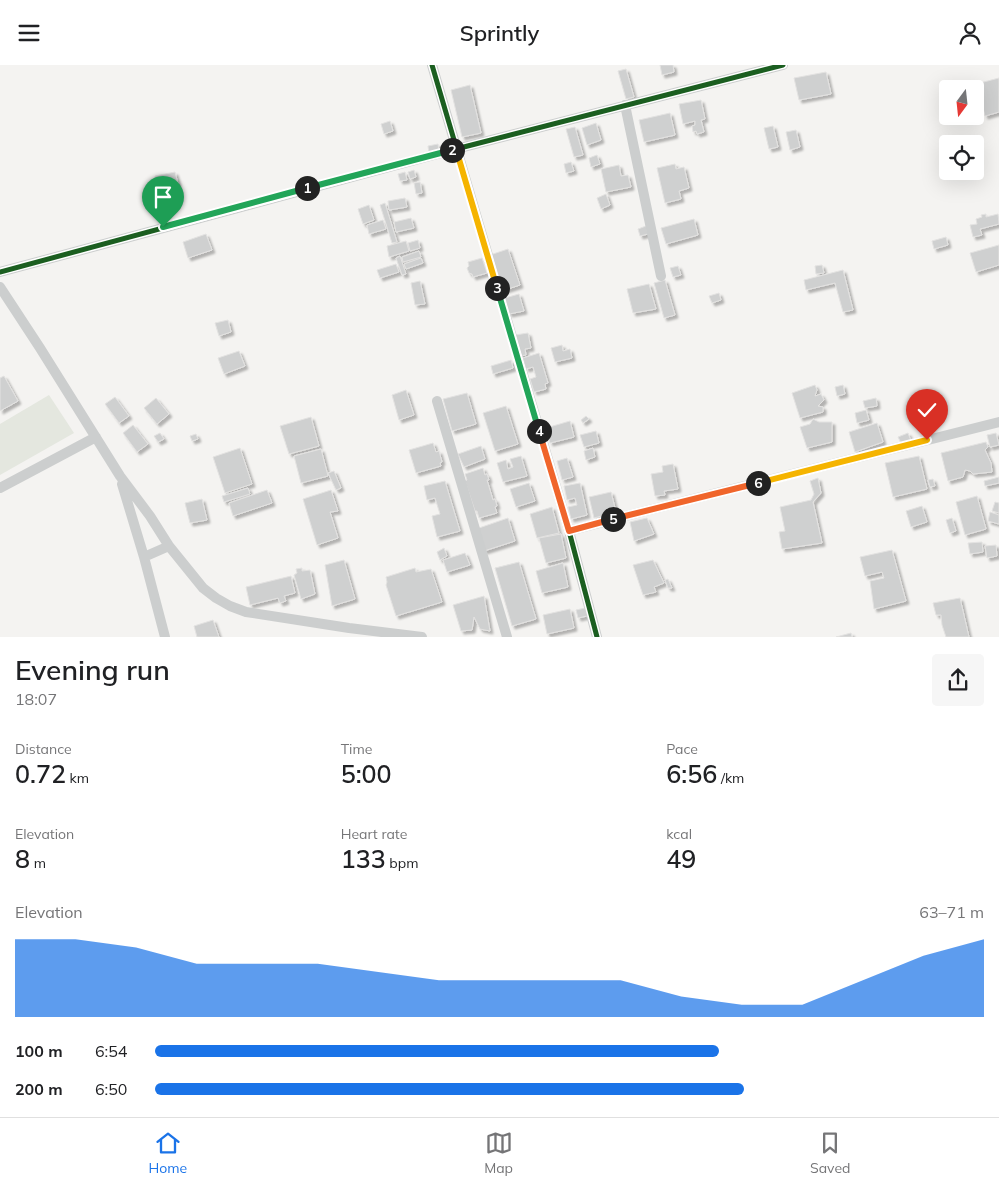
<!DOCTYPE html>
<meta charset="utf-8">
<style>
body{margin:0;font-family:Mulish,sans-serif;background:#f6f6f6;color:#202124;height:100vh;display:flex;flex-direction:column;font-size:19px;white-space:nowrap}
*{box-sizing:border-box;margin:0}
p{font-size:16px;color:#757577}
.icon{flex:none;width:28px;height:28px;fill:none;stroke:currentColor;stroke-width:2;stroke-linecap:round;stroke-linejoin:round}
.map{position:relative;height:572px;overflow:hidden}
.details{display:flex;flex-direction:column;background:#fff;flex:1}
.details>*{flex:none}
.needle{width:32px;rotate:195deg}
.controls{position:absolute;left:939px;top:15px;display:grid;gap:10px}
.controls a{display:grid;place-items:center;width:45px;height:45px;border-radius:5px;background:#fff;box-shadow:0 5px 20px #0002;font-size:25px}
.pin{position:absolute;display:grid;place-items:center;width:42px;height:42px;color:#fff;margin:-51px -21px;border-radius:50% 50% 50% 0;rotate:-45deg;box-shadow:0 0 5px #0007}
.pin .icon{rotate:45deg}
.km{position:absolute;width:25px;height:25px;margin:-12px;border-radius:50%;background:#222;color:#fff;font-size:14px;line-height:25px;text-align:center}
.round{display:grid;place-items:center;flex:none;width:52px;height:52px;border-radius:5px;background:#f6f6f6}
.headline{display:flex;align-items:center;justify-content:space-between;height:85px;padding:0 15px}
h1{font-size:28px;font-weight:600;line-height:38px}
.figures{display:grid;grid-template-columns:repeat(3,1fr);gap:8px;height:85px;padding:5px 15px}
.figures div{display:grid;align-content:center}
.figures b{font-size:25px;font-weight:600}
.figures small{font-size:14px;font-weight:400}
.figures p{font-size:14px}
.chart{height:140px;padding:10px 15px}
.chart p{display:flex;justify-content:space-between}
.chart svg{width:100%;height:90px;margin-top:5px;fill:#1a73e8;opacity:.7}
ul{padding:0 15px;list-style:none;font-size:16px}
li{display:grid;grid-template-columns:80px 60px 1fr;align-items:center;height:38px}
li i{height:12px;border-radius:6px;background:#1a73e8}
header{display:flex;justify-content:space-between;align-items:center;height:65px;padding:0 15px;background:#fff;font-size:22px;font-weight:600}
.tab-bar{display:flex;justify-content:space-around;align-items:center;height:70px;border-top:1px solid #e0e0e0;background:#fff;font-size:14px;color:#757577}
.tab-bar a{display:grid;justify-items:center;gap:2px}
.tab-bar .on{color:#1a73e8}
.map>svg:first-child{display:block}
</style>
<header><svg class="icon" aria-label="menu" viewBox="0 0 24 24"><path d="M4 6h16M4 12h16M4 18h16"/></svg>Sprintly<svg class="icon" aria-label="person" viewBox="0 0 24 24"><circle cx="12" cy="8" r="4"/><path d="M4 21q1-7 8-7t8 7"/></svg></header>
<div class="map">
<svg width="999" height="572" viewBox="0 0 999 572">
<defs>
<filter id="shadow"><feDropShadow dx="3" dy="3" stdDeviation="1" flood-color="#0004"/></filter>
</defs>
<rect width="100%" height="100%" fill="#f4f3f1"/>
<path fill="#e4e7df" d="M49 330 74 368 0 410V359Z"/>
<path fill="#cfd0d0" stroke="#e3e2e1" filter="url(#shadow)" d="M660 0H673L674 7 662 10Z
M626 4 634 32 626 34 618 6Z
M826 7 831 29 799 35 794 13Z
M999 13V47L985 51 983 43 981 44 975 24 980 23V18Z
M470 20 481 68 462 72 451 25Z
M701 35 705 54 701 55 704 67 697 69 696 66 693 67 692 61 695 60V56L683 59 679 39Z
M670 48 675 70 644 77 639 55Z
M390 56 393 66 384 69 381 59Z
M596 58 601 75 587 80 582 63Z
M773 61 778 82 769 84 764 63Z
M575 62 583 90 574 92 566 64Z
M796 65 800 82 790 85 786 67Z
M438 79 439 87 429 89 428 81Z
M597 90 600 99 591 102 589 93Z
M571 97 574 106 566 108 564 99Z
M675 99 676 104 684 102 689 123 679 126 681 134 665 138 657 103Z
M619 100 621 111 628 110 631 122 606 127 601 104Z
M414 105 416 112 410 114 408 107Z
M175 107 178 119 158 123 155 111Z
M405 107 407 115 400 116 398 109Z
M420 117 422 128 416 129 414 118Z
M606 129 610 140 601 144 597 133Z
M405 133 407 142 389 145 388 136Z
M385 138 397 177 392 178 380 140Z
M369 140 374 155 363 159 358 144Z
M986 149V152L998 149 999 159 980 164 982 170 973 172 970 160 977 159 976 154 982 152 981 150Z
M411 153 414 163 396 167 394 157Z
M694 154 698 170 666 179 661 163Z
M383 155 386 164 369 169 367 160Z
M646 161 648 169 640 171 638 164Z
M206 169 212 185 188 193 183 177Z
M946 172 948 180 934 184 932 176Z
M418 175 420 183 410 186 408 178Z
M406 176 409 186 389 192 387 181Z
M999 180V200L976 207 970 188Z
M508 184 520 220 502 226 490 190Z
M419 186 421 192 403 197 402 192Z
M400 191 406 209 402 210 396 193Z
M421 193 423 198 406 204 404 199Z
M482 193 487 208 473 212 472 209 469 208 467 203 469 201 468 197Z
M396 199 399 207 380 213 377 205Z
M822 200 824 208 816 209 815 201Z
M678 201 681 210 673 212 670 203Z
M843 205 853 245 843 247 835 218 806 225 804 215Z
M665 215 675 250 664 253 654 218Z
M420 216 425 239 415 240 411 218Z
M649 219 656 244 633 248 627 224Z
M719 228 721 235 712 238 709 231Z
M519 229 524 246 509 249 505 233Z
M228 255 231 267 219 271 215 258Z
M528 268 531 283 525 284 526 290 519 291 515 270Z
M562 280 563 286 570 284 572 293 555 297 551 283Z
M239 286 245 301 224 309 218 293Z
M539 288 548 318 545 319 546 324 534 327 530 314 536 312 533 302 526 304 523 293Z
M511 295 513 303 493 309 491 301Z
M4 311 18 336 0 346V313Z
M815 320 817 325 815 331 821 329 824 335 818 341 823 342V347L800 353 792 328Z
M843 320 845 329 837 331 835 322Z
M406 325 414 350 399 355 392 330Z
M467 328 476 359 452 366 443 334Z
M115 332 129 351 119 358 105 339Z
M156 333 169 349 157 359 144 343Z
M876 333 877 341 865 343 863 336Z
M506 341 518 379 495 386 483 348Z
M866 345 869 355 857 358 855 348Z
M586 351 589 354 583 358 581 355Z
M311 352 319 381 289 389 280 361Z
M813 354 819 357H832V377L807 383 800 362 810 359Z
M570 356 574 372 550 378 546 363Z
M877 358 883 377 855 387 849 367Z
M133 360 148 379 137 387 123 368Z
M596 366 599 378 584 382 580 370Z
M160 368 164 374 158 377 154 371Z
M908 368 911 376 902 380 898 372Z
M996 368 999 380 990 382 987 370Z
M196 369 198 374 192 376 190 371Z
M986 377 988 382 985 385 991 398 992 407 973 409 970 406 965 405 963 412 948 416 941 388Z
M433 378 436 387 439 386 442 397 440 398 441 401 416 408 409 385Z
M481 381 485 394 464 402 458 389Z
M240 383 252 419 225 428 213 392Z
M593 383 595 392 586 395 584 386Z
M321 384 328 411 301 418 294 391Z
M521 391 527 411 503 417 497 398 506 395 508 404 513 402 510 394Z
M919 391 927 424 893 432 885 398Z
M567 393 573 412 562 415 557 396Z
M673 399 678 424 664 426 665 430 655 431 651 409 663 407 662 401Z
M483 403 485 410 487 409 489 415H487L493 435 495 434 497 441 495 442 497 448 479 453 477 446H475L465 416 467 415 465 409Z
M334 406 341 423 336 425 328 408Z
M999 412V418L985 421 984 416Z
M818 413 821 428 813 437 822 478 782 484 779 467 785 466 780 442 811 435 814 429 810 416Z
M933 414 935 421 930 422 928 415Z
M445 416 460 466 437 472 432 451 440 449 435 433 427 435 424 421Z
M529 418 535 436 516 442 510 424Z
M580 418 587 450 571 454 568 442 577 440 575 433 567 435 564 421Z
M248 423 250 429 224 437 222 431Z
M267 425 272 438 233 451 229 438Z
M331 425 338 446 330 447 338 473 317 480 303 434Z
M611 427 616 447 594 453 589 432Z
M977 431 986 464 965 470 956 437Z
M202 434 207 455 190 458 185 438Z
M995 437 999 438V448L992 446Z
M922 441 927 457 911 462 906 446Z
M552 442 559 468 537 473 530 449Z
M990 447 999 450V459L988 456Z
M508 453 515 476 484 486 476 464Z
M647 453 654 469 634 476 630 457Z
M952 453 956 466 950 468 946 455Z
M561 469 566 493 546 498 539 473Z
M982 477 983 487 970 489 968 478Z
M996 480 997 491 987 493 985 481Z
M444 483 447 491 440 495 437 487Z
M892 485 906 536 874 544 870 516 884 513 882 507 865 511 860 492Z
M465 488 470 500 447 507 443 495Z
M344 495 355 534 332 541 325 500Z
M653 495 664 518 654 522 656 527 643 530 633 500Z
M519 497 536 554 512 561 495 503Z
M563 498 568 522 542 528 536 506Z
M302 503V506L310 505 315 529 301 534 294 510 297 508 296 504Z
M415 503 416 507 431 504 442 537 396 551 386 520 387 517 386 512Z
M291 511 295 528 284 531 286 536 280 538 278 533 250 540 246 522Z
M668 514 672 523H668L665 515Z
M484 531 490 566 480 564 474 552 472 565 461 566 453 540Z
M960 533 969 572H946L942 560 941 550H936L933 538Z
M585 543 587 551 578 553 576 545Z
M570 544 574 563 547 569 543 550Z
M213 555 219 572H197L194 561Z
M851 568 852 572H836Z"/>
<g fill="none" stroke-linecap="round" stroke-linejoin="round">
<path stroke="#cccece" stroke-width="10" d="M432 0 569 466 597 572
M625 40 661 211
M0 207 456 84 783 0
M0 222 40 283 120 411 150 451 169 481 203 523 216 533 230 541 246 547 349 563 422 572
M437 336 507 572
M122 419 144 492 165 572
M0 423 96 372
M569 466 641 447 999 357
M144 492 169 481"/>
<defs>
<path id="cycleway" d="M432 0 569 466 597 572
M0 207 456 84 783 0"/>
</defs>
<use href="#cycleway" stroke="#fff" stroke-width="8"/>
<use href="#cycleway" stroke="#1b5e20" stroke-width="5"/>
</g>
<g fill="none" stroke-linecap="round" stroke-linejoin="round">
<defs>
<path id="split-1" d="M163 162 307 123"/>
<path id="split-2" d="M307 123 452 85"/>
<path id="split-3" d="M452 85 456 84 497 223"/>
<path id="split-4" d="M497 223 539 366"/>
<path id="split-5" d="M539 366 569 466 613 454"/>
<path id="split-6" d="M613 454 758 418"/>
<path id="split-7" d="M758 418 927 375"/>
</defs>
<use href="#split-1" stroke="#fff" stroke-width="10"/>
<use href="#split-2" stroke="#fff" stroke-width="10"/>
<use href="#split-3" stroke="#fff" stroke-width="10"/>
<use href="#split-4" stroke="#fff" stroke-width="10"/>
<use href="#split-5" stroke="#fff" stroke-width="10"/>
<use href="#split-6" stroke="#fff" stroke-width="10"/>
<use href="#split-7" stroke="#fff" stroke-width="10"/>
<use href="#split-1" stroke="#22a559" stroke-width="6"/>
<use href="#split-2" stroke="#22a559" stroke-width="6"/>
<use href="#split-3" stroke="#f5b400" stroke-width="6"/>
<use href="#split-4" stroke="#22a559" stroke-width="6"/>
<use href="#split-5" stroke="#f0652b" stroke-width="6"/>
<use href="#split-6" stroke="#f0652b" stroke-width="6"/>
<use href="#split-7" stroke="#f5b400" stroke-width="6"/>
</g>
</svg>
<div class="controls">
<a><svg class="needle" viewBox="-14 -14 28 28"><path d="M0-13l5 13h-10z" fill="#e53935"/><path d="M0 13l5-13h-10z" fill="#757577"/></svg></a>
<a><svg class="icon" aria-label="locate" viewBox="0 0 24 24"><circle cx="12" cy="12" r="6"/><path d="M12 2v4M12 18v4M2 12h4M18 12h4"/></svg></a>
</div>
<div class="pin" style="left:163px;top:162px;background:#1e9e55"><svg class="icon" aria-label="arrive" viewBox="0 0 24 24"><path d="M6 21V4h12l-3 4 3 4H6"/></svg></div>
<div class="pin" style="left:927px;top:375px;background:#d93025"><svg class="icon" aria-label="check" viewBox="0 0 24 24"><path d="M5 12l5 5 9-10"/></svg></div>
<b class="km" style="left:307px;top:123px">1</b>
<b class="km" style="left:452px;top:85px">2</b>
<b class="km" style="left:497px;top:223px">3</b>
<b class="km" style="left:539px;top:366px">4</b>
<b class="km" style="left:613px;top:454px">5</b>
<b class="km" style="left:758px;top:418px">6</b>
</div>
<section class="details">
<div class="headline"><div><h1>Evening run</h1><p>18:07</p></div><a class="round"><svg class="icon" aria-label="share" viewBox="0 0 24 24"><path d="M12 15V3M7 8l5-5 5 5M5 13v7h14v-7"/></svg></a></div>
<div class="figures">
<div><p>Distance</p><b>0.72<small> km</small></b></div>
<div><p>Time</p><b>5:00</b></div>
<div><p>Pace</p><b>6:56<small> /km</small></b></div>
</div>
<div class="figures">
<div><p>Elevation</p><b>8<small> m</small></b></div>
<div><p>Heart rate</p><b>133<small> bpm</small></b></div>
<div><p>kcal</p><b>49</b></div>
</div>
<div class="chart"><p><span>Elevation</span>63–71 m</p>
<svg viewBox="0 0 160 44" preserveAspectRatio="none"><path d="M0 44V6L10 6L20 10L30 18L40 18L50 18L60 22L70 26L80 26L90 26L100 26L110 34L120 38L130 38L140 26L150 14L160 6V44z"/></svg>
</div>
<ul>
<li><b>100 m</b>6:54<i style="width:68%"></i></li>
<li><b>200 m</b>6:50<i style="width:71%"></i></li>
</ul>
</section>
<nav class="tab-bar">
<a class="on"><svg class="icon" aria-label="home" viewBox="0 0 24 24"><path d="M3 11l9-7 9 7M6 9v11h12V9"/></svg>Home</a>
<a><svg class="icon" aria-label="map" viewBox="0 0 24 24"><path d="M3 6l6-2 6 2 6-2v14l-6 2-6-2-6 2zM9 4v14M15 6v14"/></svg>Map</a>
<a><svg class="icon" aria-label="saved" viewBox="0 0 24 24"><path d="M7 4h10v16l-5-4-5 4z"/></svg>Saved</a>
</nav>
